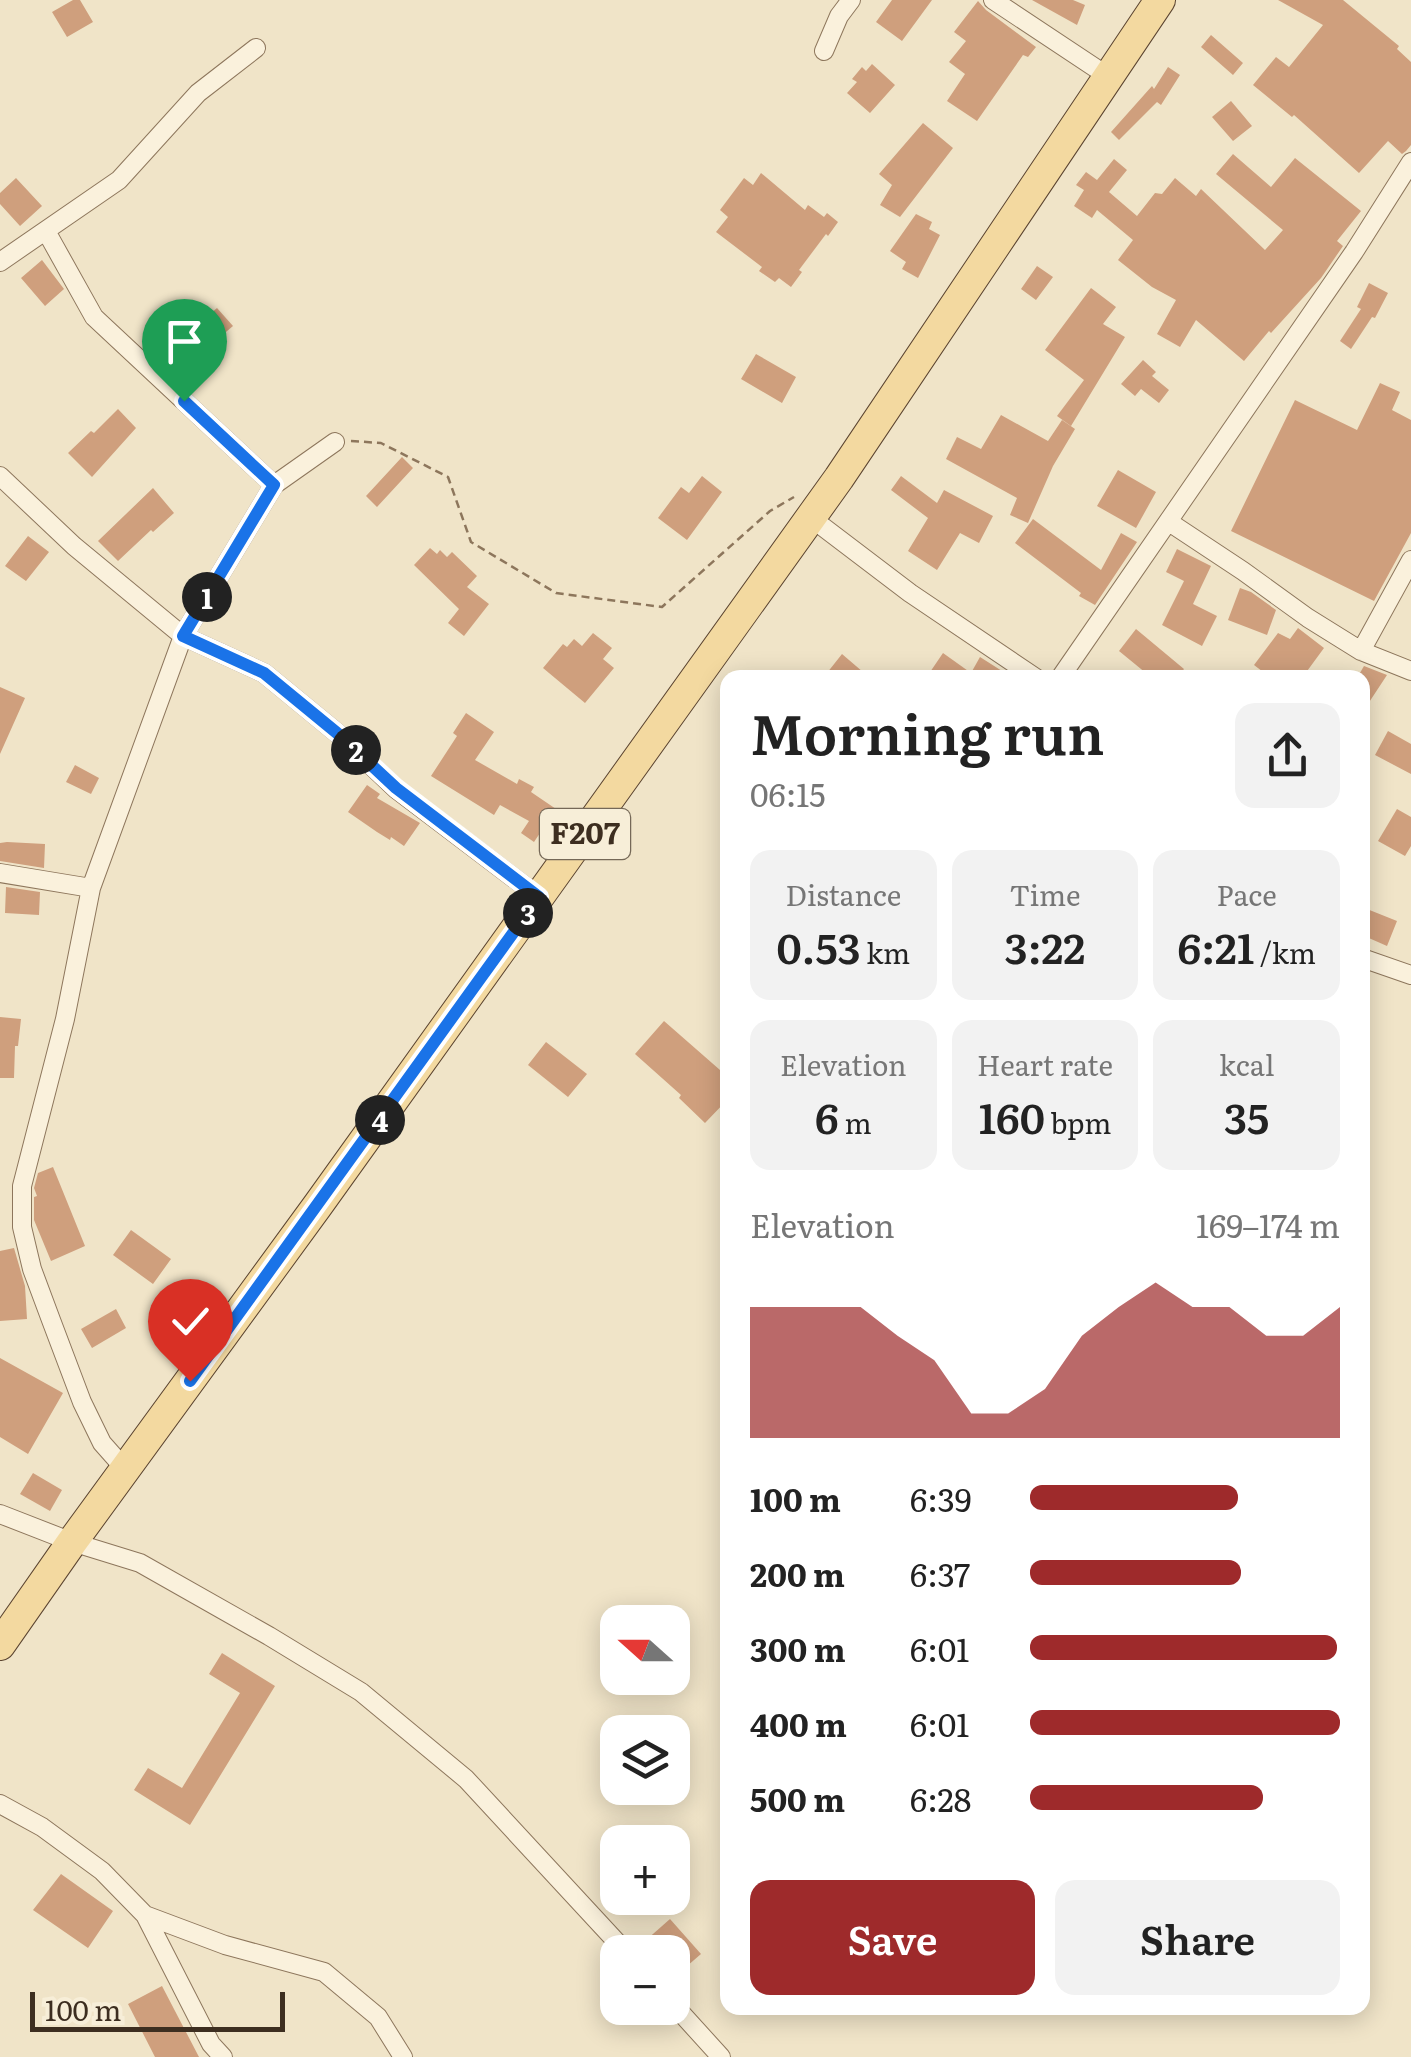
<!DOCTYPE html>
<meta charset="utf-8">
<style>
body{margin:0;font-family:Literata,serif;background:#f2f2f2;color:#222;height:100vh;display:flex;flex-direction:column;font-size:38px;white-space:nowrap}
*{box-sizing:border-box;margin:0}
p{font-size:32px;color:#767676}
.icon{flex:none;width:55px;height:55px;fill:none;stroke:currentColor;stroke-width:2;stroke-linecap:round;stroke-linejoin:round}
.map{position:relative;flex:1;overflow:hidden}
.side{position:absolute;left:720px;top:670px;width:650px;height:1345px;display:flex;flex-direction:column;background:#fff;border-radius:20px;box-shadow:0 5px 25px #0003}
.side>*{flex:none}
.needle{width:65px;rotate:291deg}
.tools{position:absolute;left:600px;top:1605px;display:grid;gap:20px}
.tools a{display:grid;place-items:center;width:90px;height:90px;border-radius:20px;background:#fff;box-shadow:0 5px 25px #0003;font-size:50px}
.scale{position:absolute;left:30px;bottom:25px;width:255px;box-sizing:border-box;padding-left:10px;border:5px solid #3d2e20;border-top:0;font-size:28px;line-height:35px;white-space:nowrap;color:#3d2e20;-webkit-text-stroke:8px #f7eed8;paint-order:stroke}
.pin{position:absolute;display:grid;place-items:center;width:85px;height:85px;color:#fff;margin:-102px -42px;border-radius:50% 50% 50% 0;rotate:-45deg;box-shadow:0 0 10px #0007}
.pin .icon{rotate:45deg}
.km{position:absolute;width:50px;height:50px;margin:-25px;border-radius:50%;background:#222;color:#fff;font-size:28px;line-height:50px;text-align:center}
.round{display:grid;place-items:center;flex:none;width:105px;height:105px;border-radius:20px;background:#f2f2f2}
.overview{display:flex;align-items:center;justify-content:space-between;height:170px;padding:0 30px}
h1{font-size:55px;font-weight:600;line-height:75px}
.metrics{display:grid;grid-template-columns:repeat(3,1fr);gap:15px;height:170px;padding:10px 30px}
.metrics div{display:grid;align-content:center;border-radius:20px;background:#f2f2f2;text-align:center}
.metrics b{font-size:42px;font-weight:600}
.metrics small{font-size:28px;font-weight:400}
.metrics p{font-size:28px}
.chart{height:280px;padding:20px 30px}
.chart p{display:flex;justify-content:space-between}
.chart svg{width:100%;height:180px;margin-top:10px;fill:#9e2a2b;opacity:.7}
.button{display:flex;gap:20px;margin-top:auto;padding:20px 30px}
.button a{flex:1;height:115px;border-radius:20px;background:#9e2a2b;color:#fff;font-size:40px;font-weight:600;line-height:115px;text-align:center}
.button a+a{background:#f2f2f2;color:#222}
ul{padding:0 30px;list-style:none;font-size:32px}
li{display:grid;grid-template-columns:160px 120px 1fr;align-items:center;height:75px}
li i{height:25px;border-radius:12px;background:#9e2a2b}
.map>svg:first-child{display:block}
</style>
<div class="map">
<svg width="1411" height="2057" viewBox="0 0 1411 2057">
<rect width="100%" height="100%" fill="#f0e4c8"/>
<path fill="#cf9f7d" d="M73 0H80L93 22 67 37 52 12Z
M892 0H932L902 41 876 22Z
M1032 0H1073L1085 5 1077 25Z
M1278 0H1343L1399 46 1397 49 1411 62V145L1406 151 1402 154 1388 141 1359 173 1294 115 1292 117 1253 85 1276 57 1289 67 1323 25Z
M978 1 986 10 1036 47 1028 57 1023 55 977 121 947 101 965 74 949 62 966 41 954 32Z
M1211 35 1243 63 1233 75 1201 47Z
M872 64 895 85 870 113 847 93 857 82 852 79 862 67 866 71Z
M1168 67 1180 75 1161 105 1157 102 1119 140 1111 132 1152 86 1154 89Z
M1231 101 1252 126 1233 141 1212 117Z
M923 123 953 148 900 217 880 205 892 185 879 174Z
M1233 154 1271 187 1295 158 1361 211 1337 241 1343 246 1321 278 1271 333 1269 331 1244 361 1196 320 1180 347 1157 334 1176 300 1152 287 1118 260 1133 240 1097 210 1092 218 1074 206 1084 190 1076 185 1086 172 1097 180 1114 159 1127 170 1109 192 1137 216 1155 193 1162 194 1175 178 1196 196 1201 189 1265 250 1283 230 1216 174Z
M761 173 805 210 808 205 824 217 827 213 838 222 828 236 826 234 799 270 802 272 791 287 779 278 775 282 759 271 762 267 716 232 728 217 720 210 744 178 753 185Z
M16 178 42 206 20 226 0 204V193Z
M916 214 932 222 929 229 940 235 918 278 902 269 906 262 890 251Z
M42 260 64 289 45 306 21 278Z
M1037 266 1053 277 1036 300 1021 289Z
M1369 283 1388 293 1375 318 1372 317 1351 349 1340 341 1361 309 1357 307Z
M1091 288 1116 307 1103 324 1125 337 1071 426 1057 416 1084 380 1045 350Z
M217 308 233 326 187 365 172 346Z
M756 354 796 377 782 403 741 379Z
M1143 360 1156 372 1152 376 1169 390 1159 403 1141 389 1135 396 1121 384Z
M1380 383 1400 392 1392 410 1411 420V533L1374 601 1231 531 1295 400 1357 430Z
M118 409 136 428 92 477 68 453 91 431 94 433Z
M1001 415 1048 441 1062 420 1075 429 1053 466 1028 523 1010 515 1017 498 946 459 957 437 981 449Z
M402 457 413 468 377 507 366 496Z
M1118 470 1156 492 1136 528 1097 506Z
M702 476 722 492 687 540 658 518 681 487 689 493Z
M901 476 937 503 944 490 993 516 979 543 960 533 937 570 908 551 928 518 891 490Z
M153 488 174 513 153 532 151 530 118 561 98 541Z
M1033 519 1101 570 1121 533 1137 542 1095 605 1079 596 1081 593 1015 543Z
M28 536 49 552 26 581 5 566Z
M430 548 437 554 440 550 447 557 452 552 477 576 467 587 489 604 464 636 448 623 459 609 414 565Z
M1177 549 1211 566 1193 604 1217 616 1202 646 1162 625 1184 581 1166 572Z
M1240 588 1251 592 1276 610 1267 635 1228 620Z
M1298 628 1324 648 1302 678H1271L1254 665 1278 633 1290 639Z
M1136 629 1184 669 1177 678H1152L1119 651Z
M593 633 612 648 603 659 614 668 585 703 543 668 563 644 567 647 574 639 582 646Z
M943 653 971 673 980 657 1013 678H926Z
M842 654 870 678H823Z
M1364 666 1387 675 1362 713V678H1357Z
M0 687 25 698 0 754Z
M466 713 494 732 475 760 517 784 519 779 534 787 531 792 556 809 534 842 521 833 529 821 500 805 494 815 431 776 457 736 453 733Z
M1388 731 1411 744V774L1375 755Z
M75 765 99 778 91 794 66 782Z
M367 785 380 794 377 798 420 823 404 846 391 837 390 840 377 832 348 812Z
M1397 809 1411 817V846L1405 856 1378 841Z
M7 842 45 844 44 868 0 861V843Z
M6 887 40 892 39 915 5 913Z
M1362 907 1397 921 1387 946 1362 935Z
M0 1017 21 1019 18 1046H15L14 1078H0Z
M664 1021 728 1077V1099L705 1123 679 1098 681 1095 635 1054Z
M546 1042 587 1074 568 1097 528 1065Z
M53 1167 85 1246 51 1261 34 1220V1197L37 1196 34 1188 38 1173Z
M131 1230 171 1259 153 1284 113 1255Z
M14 1248 25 1286 27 1319 0 1321V1251Z
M116 1309 126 1328 92 1348 81 1329Z
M0 1358 63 1393 28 1454 0 1437Z
M33 1473 62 1490 50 1511 20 1494Z
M222 1653 275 1686 190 1825 134 1790 148 1768 182 1788 240 1693 209 1674Z
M61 1874 113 1911 88 1948 33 1910Z
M670 1919 701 1954 672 1979V1952H654L645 1941Z
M162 1986 199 2057H155L128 2004Z"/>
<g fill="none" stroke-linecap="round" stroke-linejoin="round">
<defs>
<path id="minor" d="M993 0 1109 77
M824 51 839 16 851 0
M46 231 94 317 274 485
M0 262 119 180 198 93 256 48
M0 476 74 546 183 636 264 673 337 733 396 789 539 897
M810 517 910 593 1036 678
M1169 522 1243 571 1308 618 1361 651 1411 671
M1361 651 1411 560
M1060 678 1354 252 1411 162
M0 873 91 888
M1362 958 1411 975
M125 1469 102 1443 82 1402 51 1320 32 1269 22 1227V1186L65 1019 91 888 183 636 274 485 335 442
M0 1514 72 1542 140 1563 269 1636 361 1692 466 1779 626 1952
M0 1804 42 1827 102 1871 145 1915 225 1945 324 1972 378 2017 403 2057
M145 1915 211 2044 223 2057
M672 2003 721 2057"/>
<path id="primary" d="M0 1645 72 1542 318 1205 839 478 1160 0"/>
</defs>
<use href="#minor" stroke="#8d765c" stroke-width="20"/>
<use href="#primary" stroke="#5b4430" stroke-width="32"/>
<path stroke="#8d765c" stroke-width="2.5" stroke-dasharray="8 5" stroke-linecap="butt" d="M351 441 381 443 448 477 471 542 556 593 662 607 770 511 794 497"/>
<use href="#minor" stroke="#faf1dc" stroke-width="18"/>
<use href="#primary" stroke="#f3d9a0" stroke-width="30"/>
</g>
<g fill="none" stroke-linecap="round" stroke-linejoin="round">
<defs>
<path id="route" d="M184 401 274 485 183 636 264 673 337 733 396 788 539 897 190 1381"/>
</defs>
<use href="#route" stroke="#fff" stroke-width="20"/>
<use href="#route" stroke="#1a73e8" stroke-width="12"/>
</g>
<g text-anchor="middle" stroke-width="8" stroke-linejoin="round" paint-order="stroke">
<rect fill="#f7eed8" stroke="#756857" stroke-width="2.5" x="540" y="809" width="90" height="50" rx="8"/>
<g font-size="30" font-weight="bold" fill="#3d2e20">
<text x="585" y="844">F207</text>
</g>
</g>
</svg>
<div class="tools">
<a><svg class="needle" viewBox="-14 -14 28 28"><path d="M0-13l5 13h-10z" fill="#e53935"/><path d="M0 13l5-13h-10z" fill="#767676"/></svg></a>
<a><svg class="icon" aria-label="layers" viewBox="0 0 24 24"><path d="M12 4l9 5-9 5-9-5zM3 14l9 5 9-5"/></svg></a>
<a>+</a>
<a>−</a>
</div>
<div class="scale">100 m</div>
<div class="pin" style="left:184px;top:401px;background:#1e9e55"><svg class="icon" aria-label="arrive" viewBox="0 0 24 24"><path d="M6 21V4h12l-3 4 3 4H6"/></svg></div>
<div class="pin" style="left:190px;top:1381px;background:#d93025"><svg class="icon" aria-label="check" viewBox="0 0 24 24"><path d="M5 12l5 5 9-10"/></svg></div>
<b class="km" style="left:207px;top:597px">1</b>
<b class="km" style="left:356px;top:750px">2</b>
<b class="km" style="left:528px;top:913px">3</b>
<b class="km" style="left:380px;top:1120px">4</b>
<section class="side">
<div class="overview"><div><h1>Morning run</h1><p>06:15</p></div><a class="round"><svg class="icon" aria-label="share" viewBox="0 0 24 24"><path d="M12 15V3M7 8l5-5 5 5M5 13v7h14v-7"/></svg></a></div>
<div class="metrics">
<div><p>Distance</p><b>0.53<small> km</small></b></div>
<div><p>Time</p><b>3:22</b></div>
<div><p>Pace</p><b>6:21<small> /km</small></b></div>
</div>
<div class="metrics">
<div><p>Elevation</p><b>6<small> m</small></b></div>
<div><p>Heart rate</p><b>160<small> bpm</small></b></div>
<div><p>kcal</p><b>35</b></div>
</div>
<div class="chart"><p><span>Elevation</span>169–174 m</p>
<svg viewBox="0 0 160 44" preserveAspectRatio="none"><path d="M0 44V12L10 12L20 12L30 12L40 19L50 25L60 38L70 38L80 32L90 19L100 12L110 6L120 12L130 12L140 19L150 19L160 12V44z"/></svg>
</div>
<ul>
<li><b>100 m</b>6:39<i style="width:67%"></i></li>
<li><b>200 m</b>6:37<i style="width:68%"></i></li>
<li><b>300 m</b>6:01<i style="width:99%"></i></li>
<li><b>400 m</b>6:01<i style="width:100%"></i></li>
<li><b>500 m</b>6:28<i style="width:75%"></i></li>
</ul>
<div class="button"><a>Save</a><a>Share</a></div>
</section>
</div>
